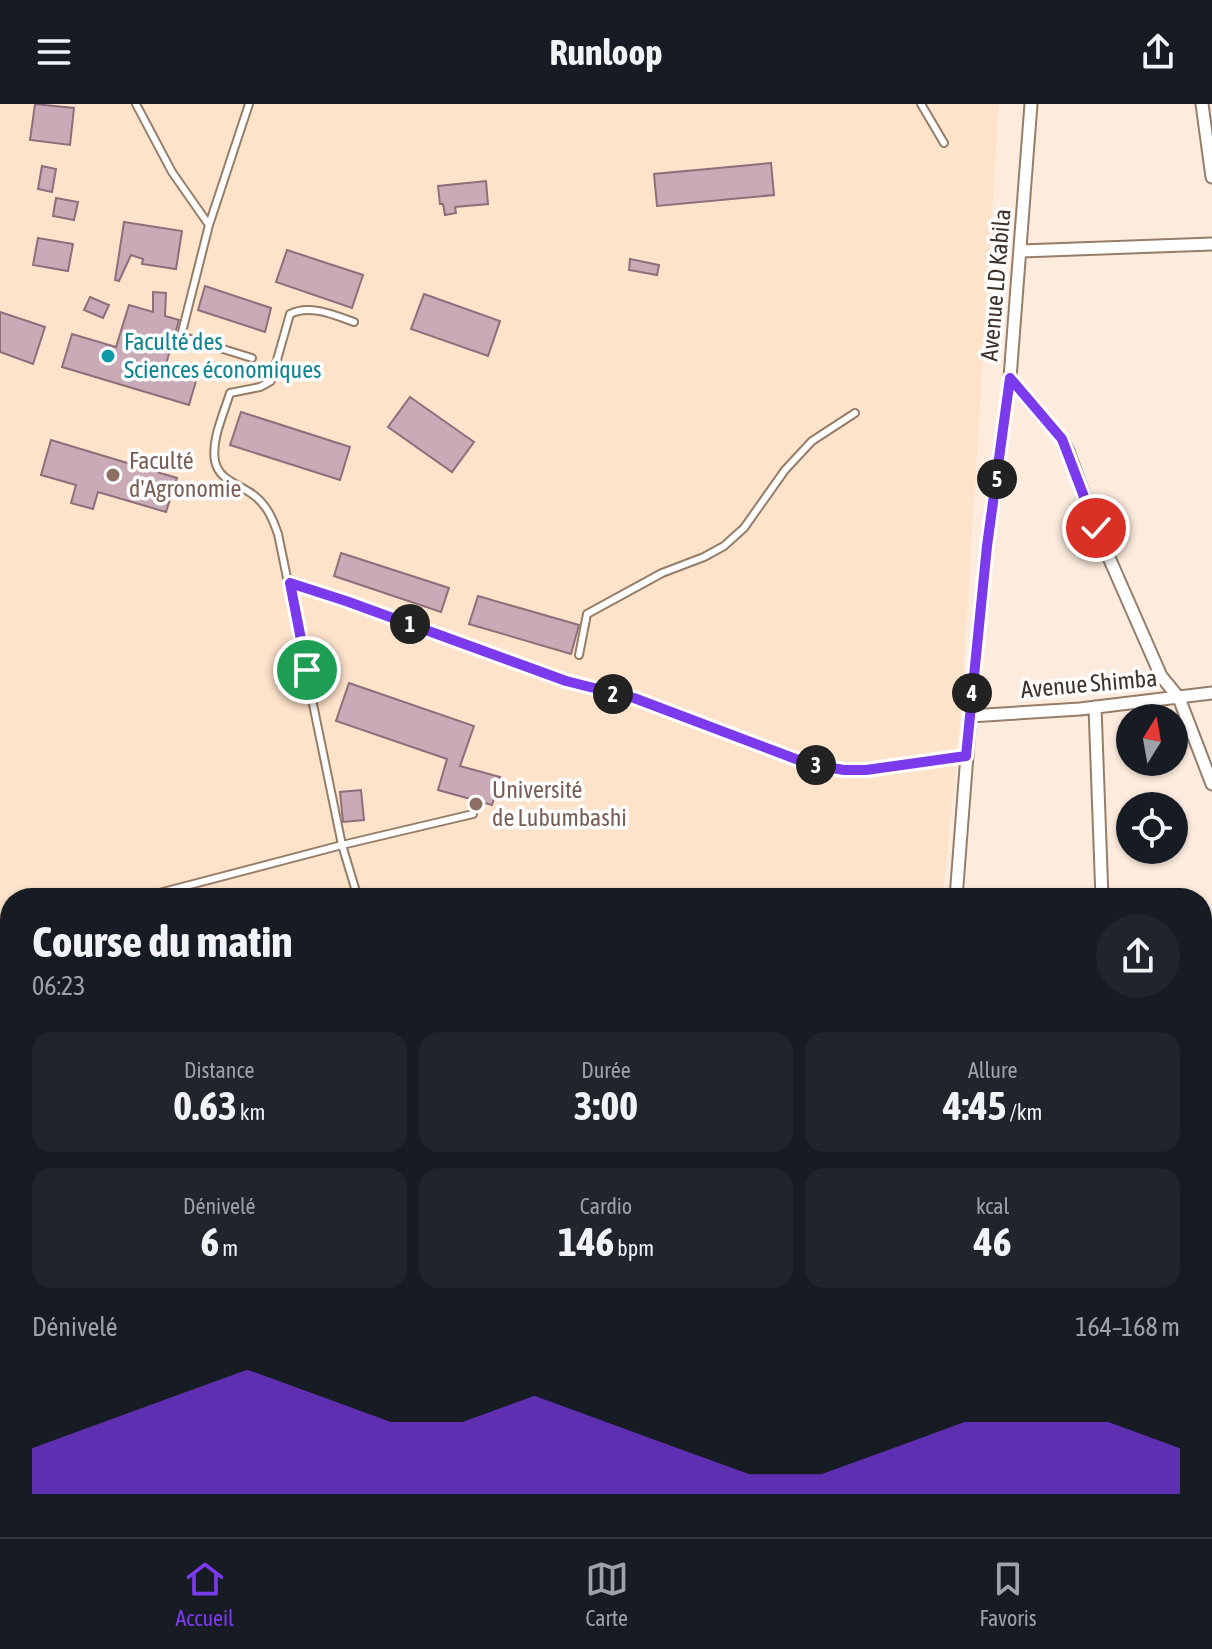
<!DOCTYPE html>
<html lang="fr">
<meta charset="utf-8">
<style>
body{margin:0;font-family:"Asap Condensed",sans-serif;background:#20242c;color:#f1f3f6;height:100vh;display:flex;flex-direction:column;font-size:30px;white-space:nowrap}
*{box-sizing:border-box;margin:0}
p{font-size:26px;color:#9ea1a6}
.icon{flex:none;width:44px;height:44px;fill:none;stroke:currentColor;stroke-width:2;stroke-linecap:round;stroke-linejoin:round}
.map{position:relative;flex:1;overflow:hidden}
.details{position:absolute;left:0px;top:784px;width:1212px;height:650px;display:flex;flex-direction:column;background:#171b24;border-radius:32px 32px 0 0;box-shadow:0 2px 6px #0004}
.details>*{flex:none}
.needle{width:52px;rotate:11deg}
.fabs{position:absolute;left:1116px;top:600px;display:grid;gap:16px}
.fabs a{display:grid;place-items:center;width:72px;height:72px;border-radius:50%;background:#171b24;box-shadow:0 2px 6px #0004;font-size:40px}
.pin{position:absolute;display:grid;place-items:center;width:68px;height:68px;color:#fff;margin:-34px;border:4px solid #fff;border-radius:50%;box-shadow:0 2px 8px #0007}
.km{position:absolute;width:40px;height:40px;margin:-20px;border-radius:50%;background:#222;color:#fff;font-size:22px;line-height:40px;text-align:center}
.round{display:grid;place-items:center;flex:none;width:84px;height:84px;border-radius:42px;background:#20242c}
.head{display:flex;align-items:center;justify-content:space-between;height:136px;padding:0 32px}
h1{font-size:44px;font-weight:700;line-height:60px}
.metrics{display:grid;grid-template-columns:repeat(3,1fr);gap:12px;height:136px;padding:8px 32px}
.metrics div{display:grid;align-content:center;border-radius:20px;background:#20242c;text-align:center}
.metrics b{font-size:40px;font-weight:700}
.metrics small{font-size:22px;font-weight:400}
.metrics p{font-size:22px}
.chart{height:224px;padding:16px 32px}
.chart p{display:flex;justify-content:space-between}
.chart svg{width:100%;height:144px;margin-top:8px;fill:#7c3aed;opacity:.7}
header{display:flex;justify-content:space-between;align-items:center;height:104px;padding:0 32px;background:#171b24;font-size:36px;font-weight:700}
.tab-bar{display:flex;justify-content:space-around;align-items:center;height:112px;border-top:2px solid #363941;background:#171b24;font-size:22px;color:#9ea1a6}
.tab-bar a{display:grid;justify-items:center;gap:4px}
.tab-bar .on{color:#7c3aed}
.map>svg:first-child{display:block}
</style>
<header><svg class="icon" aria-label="menu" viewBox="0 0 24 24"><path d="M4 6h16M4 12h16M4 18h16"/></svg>Runloop<svg class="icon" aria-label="share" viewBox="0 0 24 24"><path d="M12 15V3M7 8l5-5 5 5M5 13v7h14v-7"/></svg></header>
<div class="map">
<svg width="1212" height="1433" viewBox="0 0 1212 1433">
<rect width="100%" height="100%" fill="#fdecde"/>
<path fill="#fee3cb" d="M0 0H999L961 606 943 794H10V1424H1202V1284L1212 1286V1433H0Z"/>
<path fill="#cbaab8" stroke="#8d6e7b" stroke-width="2" d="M35 0 74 4 70 41 30 36Z
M771 59 774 91 657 102 654 70Z
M42 62 56 65 52 88 38 85Z
M486 77 488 100 455 103 456 109 445 111 443 100H440L438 82Z
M56 94 78 98 74 116 53 112Z
M124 118 182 127 176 165 142 160 143 155 131 151 119 177 115 176Z
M38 134 73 140 68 167 33 161Z
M287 146 363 171 352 204 276 178Z
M630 155 659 161 657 171 629 166Z
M205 182 271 204 265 228 198 206Z
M153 188 166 189 165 212 179 216 166 260 198 270 189 301 62 263 72 230 116 243 129 201 153 208Z
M424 190 500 217 488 252 411 225Z
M90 193 109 201 103 214 84 206Z
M0 208 45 223 33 260 0 248Z
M410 293 474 338 452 368 388 323Z
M241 308 350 343 340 376 230 341Z
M51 336 177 374 166 408 98 388 93 405 71 399 76 381 41 371Z
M341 449 449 484 441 508 334 472Z
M478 492 579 521 571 550 469 520Z
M349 579 474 622 460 662 500 673 492 701 438 686 447 655 336 617Z
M361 686 364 716 343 718 340 688Z"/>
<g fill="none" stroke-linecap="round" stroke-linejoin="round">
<defs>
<path id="service" d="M136 0 172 68 209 121
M249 0 209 121 181 232 252 254
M921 0 944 39
M290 479 566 577 634 594 809 660 844 666H866L966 652
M579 551 587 510 662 469 704 453 724 442 744 424 785 366 812 337 855 309
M140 794 342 741 278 430C273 416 268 403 256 393 243 381 219 378 215 357 211 336 224 309 230 289L260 283 271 277 290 210C310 200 334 211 354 218
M358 794 342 741 473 710
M0 830 10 828
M325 1424 327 1433"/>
<path id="minor" d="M1202 0 1212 73
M1021 147 1212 140
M1010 274 1062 335 1068 347 1096 424 1161 572 1179 594 1212 680
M1095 603 1102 794
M970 612 1080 605 1212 589
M956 794 970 612 987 442 1010 274 1031 0
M1202 1048 1212 1046
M1202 1181 1212 1178
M1202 1268 1212 1273
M1024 1433 1026 1424"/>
<path id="secondary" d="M0 933 10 981
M98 1424 99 1433"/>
</defs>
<use href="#service" stroke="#967d68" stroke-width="10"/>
<use href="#minor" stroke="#967d68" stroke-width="15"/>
<use href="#secondary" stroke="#967d68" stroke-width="20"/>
<path stroke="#c3b4a7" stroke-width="3" stroke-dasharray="4 6" stroke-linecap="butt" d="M1202 1328 1212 1397"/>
<use href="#service" stroke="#fff" stroke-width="6"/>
<use href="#minor" stroke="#fff" stroke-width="11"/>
<use href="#secondary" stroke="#fff" stroke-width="16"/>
</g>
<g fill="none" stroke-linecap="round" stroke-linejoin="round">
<defs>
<path id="route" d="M307 566 290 479 346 497 566 577 634 594 809 660 844 666H866L966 652 987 442 1010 274 1062 335 1096 424"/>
</defs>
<use href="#route" stroke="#fff" stroke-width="16"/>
<use href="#route" stroke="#7c3aed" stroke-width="10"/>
</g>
<circle fill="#0f9aa8" stroke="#fff" stroke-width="3" cx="108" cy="252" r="8"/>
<g fill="#8d6e63" stroke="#fff" stroke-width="3">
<circle cx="113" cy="371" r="8"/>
<circle cx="476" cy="700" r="8"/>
</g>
<g text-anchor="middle" stroke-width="7" stroke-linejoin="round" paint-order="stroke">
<g font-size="24" fill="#3e332a" stroke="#fff">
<text transform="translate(996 181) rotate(-85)" y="8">Avenue LD Kabila</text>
<text transform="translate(1089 580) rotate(-5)" y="8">Avenue Shimba</text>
</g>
<g font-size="24" fill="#0d838f" stroke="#fff" text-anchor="start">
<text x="124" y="246">Faculté des<tspan x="124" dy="28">Sciences économiques</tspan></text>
</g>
<g font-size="24" fill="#785e54" stroke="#fff" text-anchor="start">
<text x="129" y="365">Faculté<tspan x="129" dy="28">d'Agronomie</tspan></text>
<text x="492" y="694">Université<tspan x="492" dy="28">de Lubumbashi</tspan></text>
</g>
</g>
</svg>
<div class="fabs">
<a><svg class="needle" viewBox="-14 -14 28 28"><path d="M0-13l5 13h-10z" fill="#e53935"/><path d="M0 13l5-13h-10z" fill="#9ea1a6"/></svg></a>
<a><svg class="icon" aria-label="locate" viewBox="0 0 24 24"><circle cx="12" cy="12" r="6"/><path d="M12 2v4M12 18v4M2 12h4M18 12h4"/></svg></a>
</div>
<div class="pin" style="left:307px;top:566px;background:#1e9e55"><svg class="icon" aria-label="arrive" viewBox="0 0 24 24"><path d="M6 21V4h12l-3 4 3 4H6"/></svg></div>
<div class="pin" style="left:1096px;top:424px;background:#d93025"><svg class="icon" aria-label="check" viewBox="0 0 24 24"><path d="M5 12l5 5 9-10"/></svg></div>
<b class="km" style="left:410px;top:520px">1</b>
<b class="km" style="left:613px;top:590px">2</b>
<b class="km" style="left:816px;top:661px">3</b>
<b class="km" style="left:972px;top:589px">4</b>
<b class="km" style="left:997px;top:375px">5</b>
<section class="details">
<div class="head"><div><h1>Course du matin</h1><p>06:23</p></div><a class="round"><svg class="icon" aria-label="share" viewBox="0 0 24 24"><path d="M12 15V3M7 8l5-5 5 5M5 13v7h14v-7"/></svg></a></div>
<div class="metrics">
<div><p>Distance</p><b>0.63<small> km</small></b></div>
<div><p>Durée</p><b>3:00</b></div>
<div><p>Allure</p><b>4:45<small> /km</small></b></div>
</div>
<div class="metrics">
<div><p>Dénivelé</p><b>6<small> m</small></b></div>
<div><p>Cardio</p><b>146<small> bpm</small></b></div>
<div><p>kcal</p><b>46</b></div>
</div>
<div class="chart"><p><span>Dénivelé</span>164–168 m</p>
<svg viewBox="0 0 160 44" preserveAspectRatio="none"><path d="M0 44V30L10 22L20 14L30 6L40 14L50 22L60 22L70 14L80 22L90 30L100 38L110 38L120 30L130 22L140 22L150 22L160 30V44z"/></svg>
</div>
</section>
</div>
<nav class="tab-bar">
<a class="on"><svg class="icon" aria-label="home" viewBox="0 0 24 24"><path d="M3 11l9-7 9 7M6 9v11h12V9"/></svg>Accueil</a>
<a><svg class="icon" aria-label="map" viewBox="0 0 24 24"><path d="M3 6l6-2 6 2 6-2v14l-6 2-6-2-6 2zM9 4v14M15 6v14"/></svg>Carte</a>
<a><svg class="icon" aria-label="saved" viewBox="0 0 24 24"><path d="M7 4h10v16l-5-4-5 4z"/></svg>Favoris</a>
</nav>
